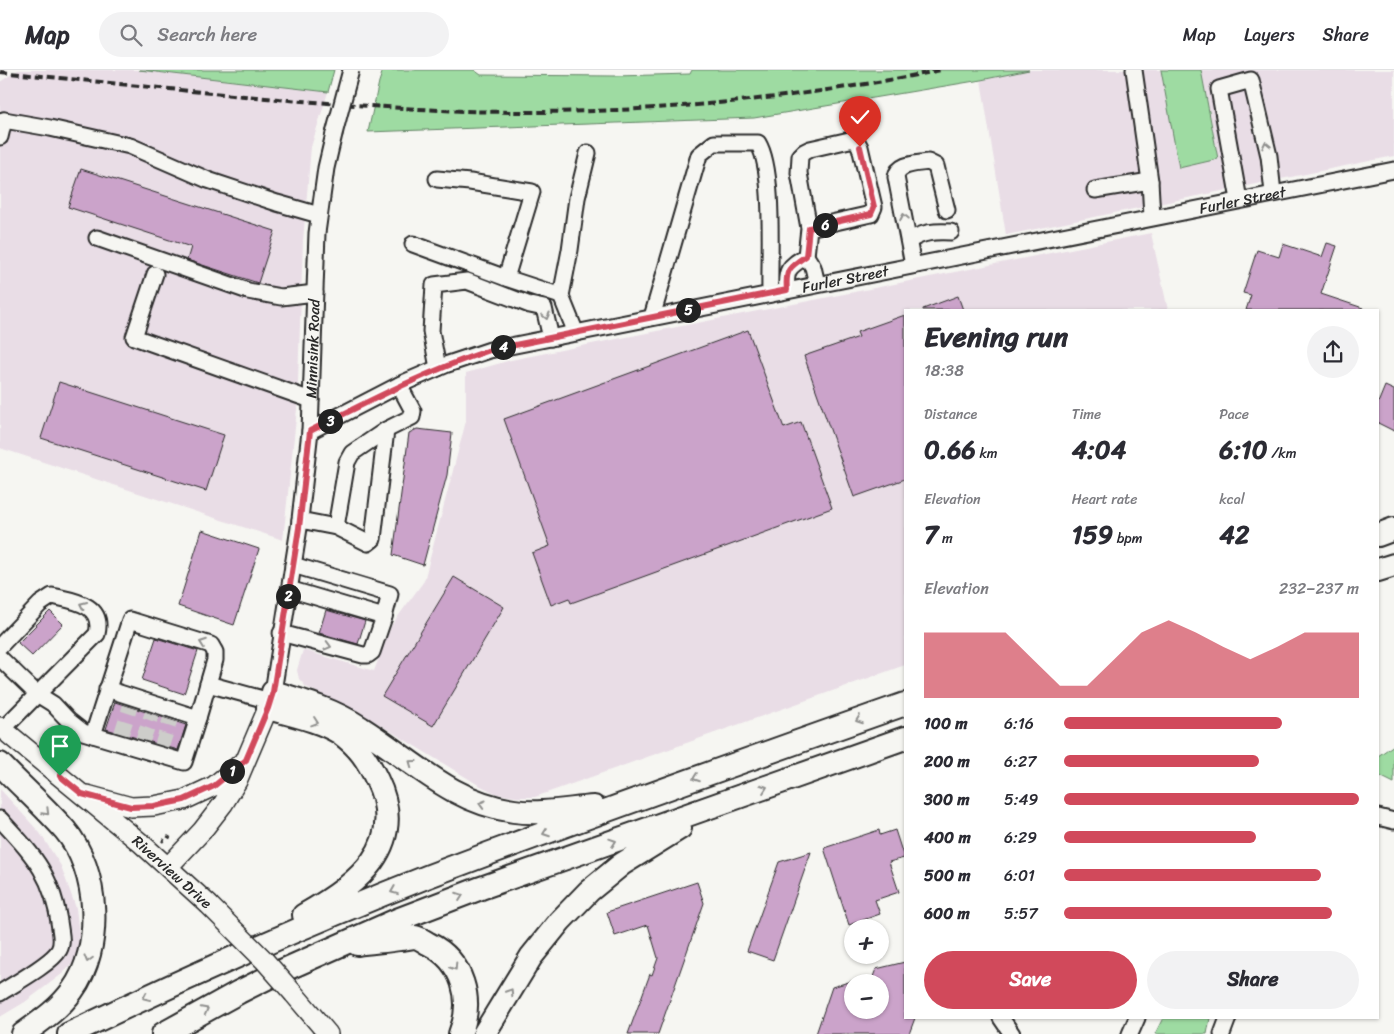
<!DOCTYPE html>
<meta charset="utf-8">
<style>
body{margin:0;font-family:Sriracha,sans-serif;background:#f2f2f3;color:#2b2b33;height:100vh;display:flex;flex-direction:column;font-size:19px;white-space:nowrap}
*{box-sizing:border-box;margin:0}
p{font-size:16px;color:#7c7c81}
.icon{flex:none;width:28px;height:28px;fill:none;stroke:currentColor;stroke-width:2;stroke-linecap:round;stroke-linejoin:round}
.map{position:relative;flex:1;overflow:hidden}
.drawer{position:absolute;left:904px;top:239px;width:475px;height:710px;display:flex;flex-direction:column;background:#fff;border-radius:0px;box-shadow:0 1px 4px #0004}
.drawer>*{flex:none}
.controls{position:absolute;left:844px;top:849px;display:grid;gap:10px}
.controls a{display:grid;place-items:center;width:45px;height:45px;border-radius:50%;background:#fff;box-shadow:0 1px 4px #0004;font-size:25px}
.pin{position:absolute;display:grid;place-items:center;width:42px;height:42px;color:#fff;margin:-51px -21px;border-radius:50% 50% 50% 0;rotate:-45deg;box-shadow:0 0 5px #0007}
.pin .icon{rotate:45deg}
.km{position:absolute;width:25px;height:25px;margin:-12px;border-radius:50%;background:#222;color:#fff;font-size:14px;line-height:25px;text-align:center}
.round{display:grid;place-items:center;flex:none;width:52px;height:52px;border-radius:26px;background:#f2f2f3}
.overview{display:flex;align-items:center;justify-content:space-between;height:85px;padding:0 20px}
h1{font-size:28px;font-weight:800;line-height:38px}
.metrics{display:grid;grid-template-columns:repeat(3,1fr);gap:8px;height:85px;padding:5px 20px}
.metrics div{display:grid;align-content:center}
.metrics b{font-size:25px;font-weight:800}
.metrics small{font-size:14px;font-weight:400}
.metrics p{font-size:14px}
.chart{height:140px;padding:10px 20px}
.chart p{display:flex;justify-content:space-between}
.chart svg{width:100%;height:90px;margin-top:5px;fill:#d1495b;opacity:.7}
.primary-button{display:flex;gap:10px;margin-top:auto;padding:10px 20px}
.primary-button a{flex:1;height:58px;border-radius:30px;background:#d1495b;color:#fff;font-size:20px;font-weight:800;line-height:58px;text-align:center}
.primary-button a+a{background:#f2f2f3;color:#2b2b33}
ul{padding:0 20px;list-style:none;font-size:16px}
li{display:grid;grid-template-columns:80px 60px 1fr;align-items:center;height:38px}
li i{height:12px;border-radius:6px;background:#d1495b}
header{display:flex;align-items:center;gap:30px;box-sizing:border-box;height:70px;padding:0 25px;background:#fff;border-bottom:1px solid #e1e1e2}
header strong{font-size:24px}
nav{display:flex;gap:28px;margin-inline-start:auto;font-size:18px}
.search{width:350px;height:45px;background:#f2f2f3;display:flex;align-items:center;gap:12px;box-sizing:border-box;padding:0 18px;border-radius:28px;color:#7c7c81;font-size:19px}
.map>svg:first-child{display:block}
</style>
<header>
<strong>Map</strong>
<div class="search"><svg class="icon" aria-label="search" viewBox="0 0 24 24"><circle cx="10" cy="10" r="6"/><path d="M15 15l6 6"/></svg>Search here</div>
<nav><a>Map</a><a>Layers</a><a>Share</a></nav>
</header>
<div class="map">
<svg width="1394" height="964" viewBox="0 0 1394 964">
<rect width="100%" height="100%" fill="#f6f6f2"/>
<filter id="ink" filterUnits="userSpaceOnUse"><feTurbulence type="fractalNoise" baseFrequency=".02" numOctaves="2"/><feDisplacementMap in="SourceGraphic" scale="10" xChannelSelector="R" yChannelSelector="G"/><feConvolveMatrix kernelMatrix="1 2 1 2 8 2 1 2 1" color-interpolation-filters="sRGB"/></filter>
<g filter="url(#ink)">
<path fill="#e9dde6" d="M18 0H139L328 22 311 77 303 171 297 339 283 470 0 378V12Z
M1029 0H1161L1180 97 1218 89 1201 0H1394V86L1006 165 981 10Z
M1151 163 1168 240H905V595L535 727H516L497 724 477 714 364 645 306 617 299 609 297 600 303 580 374 601 391 556 424 511 466 351V303L511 290Z
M0 719 40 763 61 796 76 838 79 864 78 885 72 894 62 904 25 932 0 947Z"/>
<path fill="#9edba2" stroke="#648366" d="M139 0H334L328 22Z
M383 0H474L481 5 616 6 690 4 692 0H1029L981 10 754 48 368 62 379 12Z
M1161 0H1201L1218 89 1179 98Z
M1394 675V713L1378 705V686Z
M1163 948H1210L1207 964H1155Z"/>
<path fill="#cba3ca" stroke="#2b2b2b" d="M81 99 275 161 258 213 187 190 191 177 68 137Z
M1327 173 1337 176 1321 224 1363 238 1362 240H1246L1251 225 1243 223 1257 180 1279 187 1283 174 1322 187Z
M958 226 963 240H923V239Z
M905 245V409L854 427 804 286 859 267 857 262Z
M748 260 784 358 801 352 832 438 571 533 569 528 551 535 532 483 550 476 504 349Z
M59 312 224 365 206 421 41 368Z
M1385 316 1394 320V361L1378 353V333Z
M417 359 452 363 447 405 423 495 393 485 409 363Z
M202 460 259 479 234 555 178 536Z
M454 507 504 537 433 656 382 626Z
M326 540 365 551 358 574 319 563Z
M50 541 63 554 32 586 18 573Z
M156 568 198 581 184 624 142 610Z
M115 632 186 655 178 680 106 659Z
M879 760 880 765 895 760 904 788 889 792 899 822 875 830 880 844 849 855 824 778Z
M811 782 773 890 747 881 779 792Z
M697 812 704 833 658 964H628L650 904 652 905 658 888 648 855 615 866 607 842Z
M905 892V948H915L909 964H816L832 917 852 911V940H880V912H871L876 899Z"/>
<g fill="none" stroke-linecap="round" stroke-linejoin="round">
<path stroke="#cdcdca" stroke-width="15" stroke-dasharray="15 8" stroke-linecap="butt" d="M121 665 130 637
M142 672 152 644
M161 678 170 650"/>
<defs>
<g id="minor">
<path d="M1134 0 1150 111"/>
<path d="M0 51 4 50 50 58 130 76 208 110 277 133 319 145"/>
<path d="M0 67 4 50"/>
<path d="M437 109 470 112 532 122 506 208 561 226"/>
<path d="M1095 120 1150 111 1152 147"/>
<path d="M1239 130 1219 19 1251 10 1269 86 1273 123"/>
<path d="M97 168 248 221 281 227 315 223"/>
<path d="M909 171C922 162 935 161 951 162"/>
<path d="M413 174 506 208"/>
<path d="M806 186 809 158 799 103 800 86 804 82 810 79 854 69 856 70 860 77 874 137 871 144 809 158"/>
<path d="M913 195 896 107C898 93 917 94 928 92L936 96 947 140"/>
<path d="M155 204 134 267 311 330"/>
<path d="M787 220C785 199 789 197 806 186L813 197 817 214"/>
<path d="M652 247 699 85 714 73H758C775 101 769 188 770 224"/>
<path d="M576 263 561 226 570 180 577 128 588 83"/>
<path d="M438 298 431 261 434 215 467 211 530 235 544 238 551 268"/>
<path id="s1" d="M310 361 401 314 445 295 490 280 1394 100"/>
<path d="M300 450 336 457 368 473 373 469 386 360 412 347 413 341 399 315"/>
<path d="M336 457 347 392 352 383 386 360"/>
<path d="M293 495 390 524 384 547"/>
<path d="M281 563 363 585H368L372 582 384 547 289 519"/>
<path d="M0 576 40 534 52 526C74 531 104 534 97 564L3 659"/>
<path d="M0 588 37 624 53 634 69 651 83 662 184 692 198 648 107 619"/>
<path d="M208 614 270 631"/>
<path id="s2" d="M273 622 299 458 310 361 317 163 326 98 334 64"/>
<path d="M93 665 130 550 211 575 215 582V590L198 648"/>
<path d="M1378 747 1394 751"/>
<path d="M0 749C34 786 53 805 60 858 61 865 63 873 59 880 52 893 14 914 0 923"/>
<path d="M1001 948 1012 964"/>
<path d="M1130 964 1137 948"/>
<path d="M1222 964 1228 948"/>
</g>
<path id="major" d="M0 657 142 774 208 834
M87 725 131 737 154 736 184 730 214 716 243 692
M168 797 202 761 223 734 237 711 268 638 272 625
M294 924 328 964"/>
<path id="highway" d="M1378 465 1394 459
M1378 500 1394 495
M273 622C303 631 334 640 361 658 412 690 451 732 514 741 540 745 568 739 594 737
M268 638C292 645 319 650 340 663 359 677 367 689 377 710 409 776 356 816 304 845
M0 694C21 716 45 737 65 760 99 800 104 878 72 921 59 939 41 951 23 964
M357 874C372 872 386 871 400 869 405 869 411 867 415 867 420 868 425 872 429 874 463 891 474 930 460 964
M69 964C187 907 307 854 429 806 587 746 746 690 905 634
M163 964 239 922 275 904 397 850 481 818 905 668
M484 964 531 887 560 851 589 821 622 794 680 758"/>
</defs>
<use href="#minor" stroke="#2b2b2b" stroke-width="19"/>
<use href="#major" stroke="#2b2b2b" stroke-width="22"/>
<use href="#highway" stroke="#2b2b2b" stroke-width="26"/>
<path stroke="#2b2b2b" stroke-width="2.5" stroke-dasharray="4 4" stroke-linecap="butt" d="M162 772 167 766 174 770"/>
<use href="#minor" stroke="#f6f6f2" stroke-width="15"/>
<use href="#major" stroke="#f6f6f2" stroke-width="19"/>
<use href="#highway" stroke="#f6f6f2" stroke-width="22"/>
<path stroke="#2b2b2b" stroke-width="4" stroke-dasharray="8 4" stroke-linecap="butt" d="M0 2C154 17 309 35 464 41 623 46 785 32 941 0"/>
<defs>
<path id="minor-bridge" d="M334 64 351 0"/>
<path id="major-bridge" d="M208 834 264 890 294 924"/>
</defs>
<use href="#minor-bridge" stroke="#2b2b2b" stroke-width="19" stroke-linecap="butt"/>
<use href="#major-bridge" stroke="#2b2b2b" stroke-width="22" stroke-linecap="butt"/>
<use href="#minor-bridge" stroke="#f6f6f2" stroke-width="15"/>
<use href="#major-bridge" stroke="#f6f6f2" stroke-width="19"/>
</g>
<defs><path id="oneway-chevron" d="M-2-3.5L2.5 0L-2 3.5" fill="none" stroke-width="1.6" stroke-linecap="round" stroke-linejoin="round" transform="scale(1.25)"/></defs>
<g stroke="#90908e">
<use href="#oneway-chevron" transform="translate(1266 75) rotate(-103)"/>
<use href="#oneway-chevron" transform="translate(904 147) rotate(-101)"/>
<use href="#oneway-chevron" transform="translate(546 246) rotate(76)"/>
<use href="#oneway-chevron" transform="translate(83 535) rotate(-155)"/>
<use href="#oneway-chevron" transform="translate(203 573) rotate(-160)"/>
<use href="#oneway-chevron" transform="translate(328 576) rotate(15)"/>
<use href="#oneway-chevron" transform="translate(859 650) rotate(160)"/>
<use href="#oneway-chevron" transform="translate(315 652) rotate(19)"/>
<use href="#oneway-chevron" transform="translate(412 693) rotate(-144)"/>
<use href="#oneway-chevron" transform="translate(696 708) rotate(160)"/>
<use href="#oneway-chevron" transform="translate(764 718) rotate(-20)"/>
<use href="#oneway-chevron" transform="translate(482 734) rotate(-164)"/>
<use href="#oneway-chevron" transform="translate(46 742) rotate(45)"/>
<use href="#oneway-chevron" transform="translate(546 763) rotate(160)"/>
<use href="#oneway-chevron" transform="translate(613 772) rotate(-19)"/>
<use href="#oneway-chevron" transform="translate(394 821) rotate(158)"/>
<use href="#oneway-chevron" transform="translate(460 826) rotate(-20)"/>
<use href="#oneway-chevron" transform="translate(88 889) rotate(106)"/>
<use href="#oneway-chevron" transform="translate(454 897) rotate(57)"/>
<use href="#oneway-chevron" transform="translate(510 922) rotate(-58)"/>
<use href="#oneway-chevron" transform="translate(146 927) rotate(155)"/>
<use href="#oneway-chevron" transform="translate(205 940) rotate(-28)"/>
</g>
</g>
<g fill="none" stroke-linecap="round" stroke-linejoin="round" filter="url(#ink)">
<defs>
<path id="route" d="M60 706 82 724 131 737 154 736 184 730 214 716 246 690 268 638 273 622 299 458 310 361C371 330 425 302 490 280L787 220C785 200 789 197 806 186L809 158 871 144 874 137 860 77"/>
</defs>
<use href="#route" stroke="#fff" stroke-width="10"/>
<use href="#route" stroke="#d1495b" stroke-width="6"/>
</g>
<g text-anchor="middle" stroke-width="4" stroke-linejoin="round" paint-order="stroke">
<g font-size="15" fill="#2b2b2b" stroke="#f6f6f2">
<text dy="5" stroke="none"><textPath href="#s1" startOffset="965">Furler Street</textPath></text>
<text dy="5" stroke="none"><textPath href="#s1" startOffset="560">Furler Street</textPath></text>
<text dy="5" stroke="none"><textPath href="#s2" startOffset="346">Minnisink Road</textPath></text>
<text transform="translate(172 802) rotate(42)" y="5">Riverview Drive</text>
</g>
</g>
</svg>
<div class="controls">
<a>+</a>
<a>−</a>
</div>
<div class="pin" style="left:60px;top:706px;background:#1e9e55"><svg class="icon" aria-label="arrive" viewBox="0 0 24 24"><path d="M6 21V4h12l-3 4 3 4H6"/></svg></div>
<div class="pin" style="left:860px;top:77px;background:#d93025"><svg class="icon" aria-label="check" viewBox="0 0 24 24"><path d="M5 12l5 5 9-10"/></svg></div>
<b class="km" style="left:232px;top:701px">1</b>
<b class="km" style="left:288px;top:526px">2</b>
<b class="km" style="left:330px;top:351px">3</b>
<b class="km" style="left:503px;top:277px">4</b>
<b class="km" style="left:688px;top:240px">5</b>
<b class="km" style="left:825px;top:155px">6</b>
<section class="drawer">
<div class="overview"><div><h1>Evening run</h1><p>18:38</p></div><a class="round"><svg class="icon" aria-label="share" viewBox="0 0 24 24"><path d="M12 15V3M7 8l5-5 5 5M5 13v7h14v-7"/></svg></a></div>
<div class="metrics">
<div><p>Distance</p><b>0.66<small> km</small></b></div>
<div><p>Time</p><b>4:04</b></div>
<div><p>Pace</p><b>6:10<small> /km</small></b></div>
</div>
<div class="metrics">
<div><p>Elevation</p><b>7<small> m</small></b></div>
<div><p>Heart rate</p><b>159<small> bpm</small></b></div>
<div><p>kcal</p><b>42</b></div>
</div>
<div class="chart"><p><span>Elevation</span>232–237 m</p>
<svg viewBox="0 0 160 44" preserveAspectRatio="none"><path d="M0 44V12L10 12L20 12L30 12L40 25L50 38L60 38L70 25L80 12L90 6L100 12L110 19L120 25L130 19L140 12L150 12L160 12V44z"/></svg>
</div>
<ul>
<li><b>100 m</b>6:16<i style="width:74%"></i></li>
<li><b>200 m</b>6:27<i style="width:66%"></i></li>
<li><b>300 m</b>5:49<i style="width:100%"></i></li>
<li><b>400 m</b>6:29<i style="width:65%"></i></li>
<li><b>500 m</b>6:01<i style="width:87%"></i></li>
<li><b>600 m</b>5:57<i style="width:91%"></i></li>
</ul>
<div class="primary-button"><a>Save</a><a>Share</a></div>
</section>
</div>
